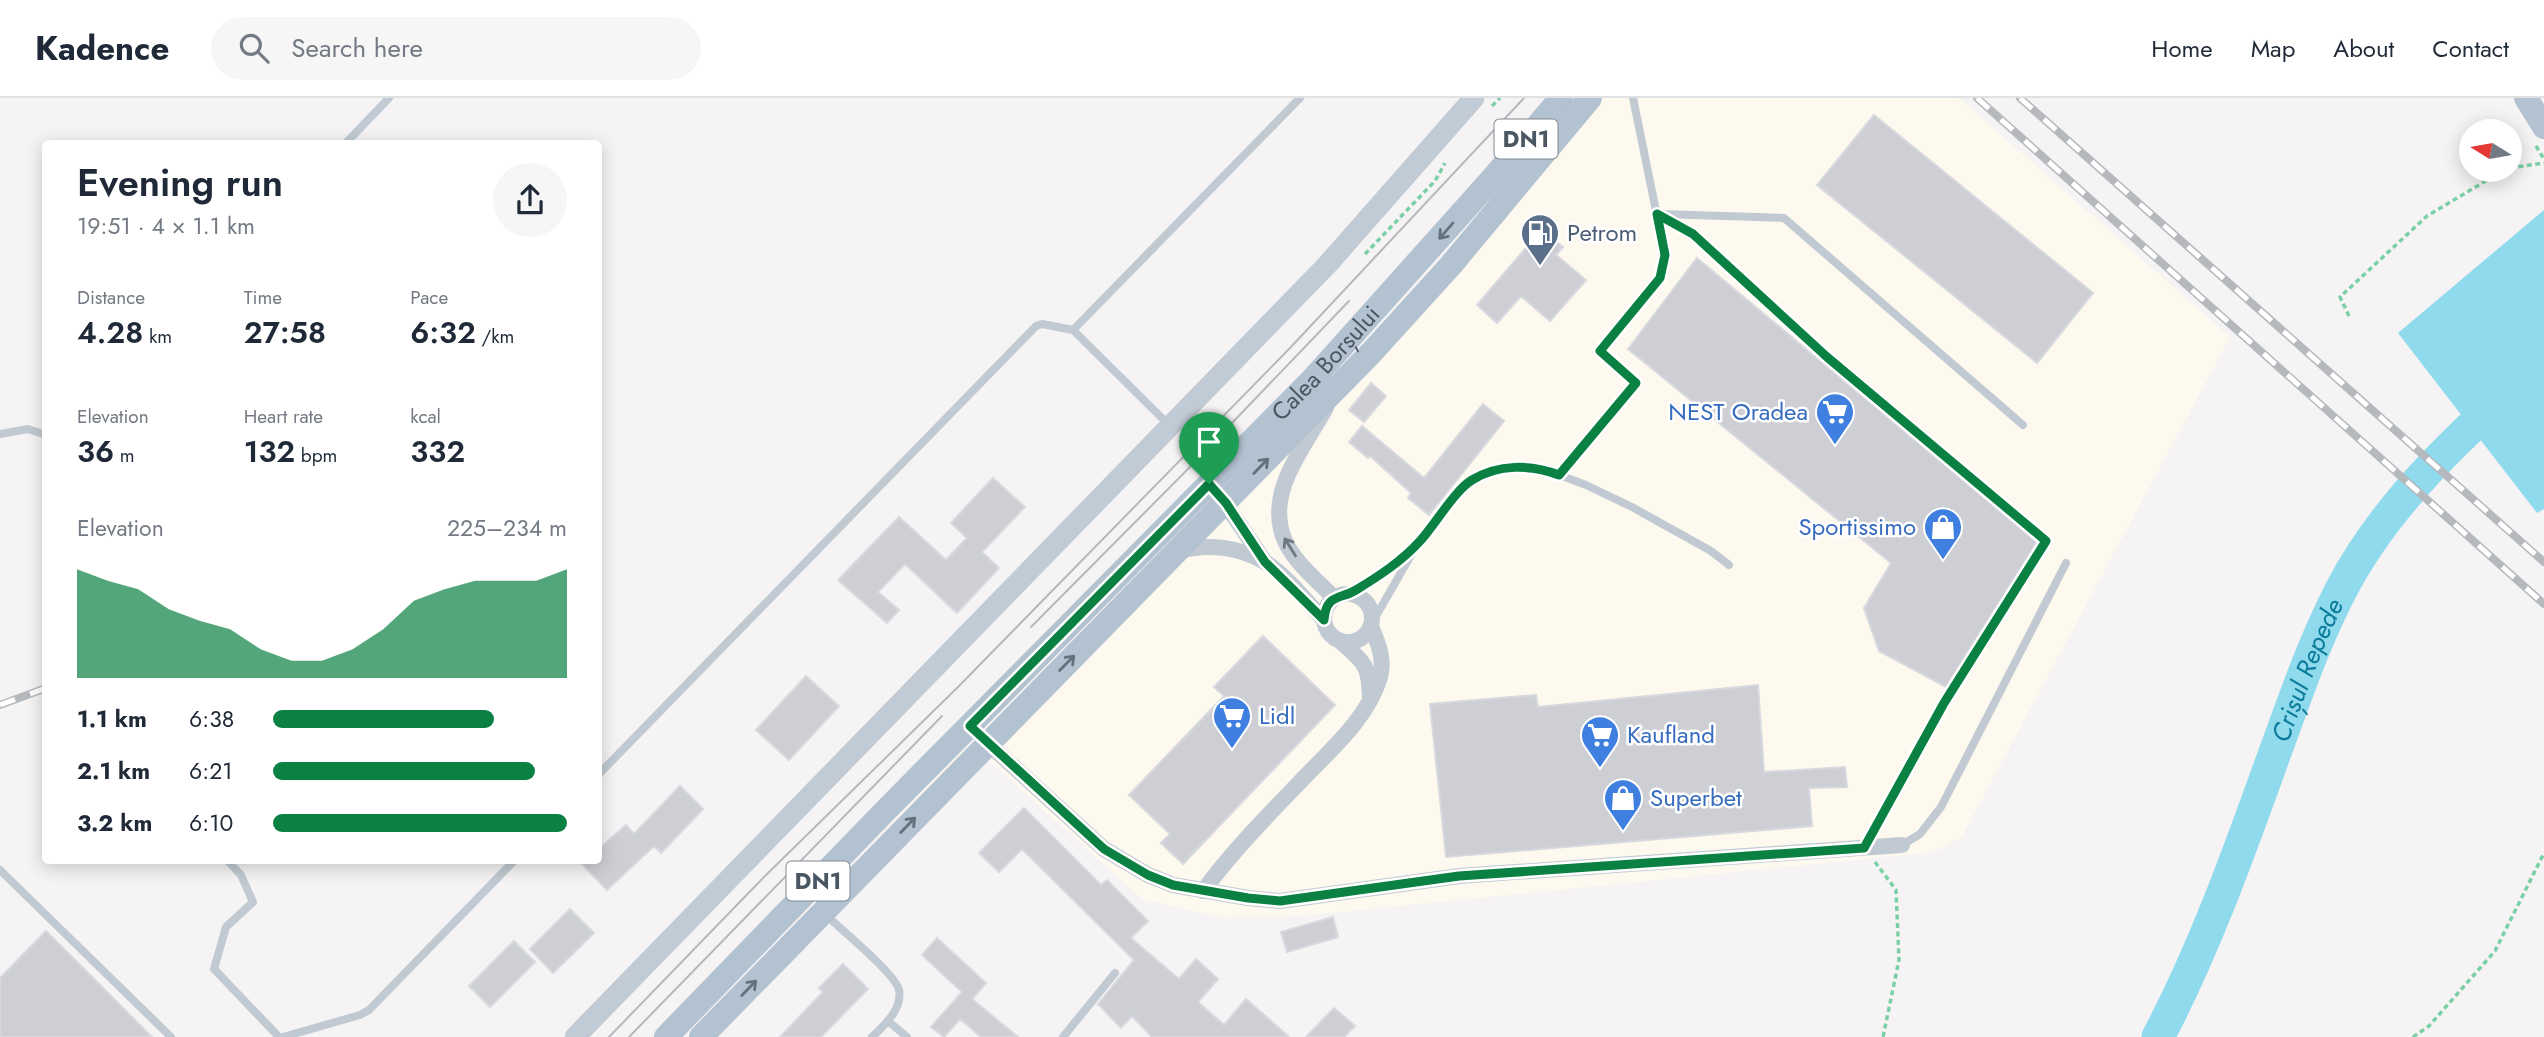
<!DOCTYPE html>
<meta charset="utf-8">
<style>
body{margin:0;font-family:Jost,sans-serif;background:#f6f6f7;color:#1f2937;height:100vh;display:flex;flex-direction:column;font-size:26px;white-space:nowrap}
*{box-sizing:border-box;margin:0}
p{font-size:23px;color:#747a83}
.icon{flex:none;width:38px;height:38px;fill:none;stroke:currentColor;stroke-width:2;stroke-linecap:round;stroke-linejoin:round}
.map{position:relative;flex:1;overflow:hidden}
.drawer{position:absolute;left:42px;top:42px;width:560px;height:724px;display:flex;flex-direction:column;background:#fff;border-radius:7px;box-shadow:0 4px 18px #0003}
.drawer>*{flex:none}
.needle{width:46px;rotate:281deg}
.tools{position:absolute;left:2459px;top:21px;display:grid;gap:14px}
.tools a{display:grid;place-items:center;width:63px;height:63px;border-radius:50%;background:#fff;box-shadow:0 4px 18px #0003;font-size:35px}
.pin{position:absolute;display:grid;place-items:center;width:60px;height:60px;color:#fff;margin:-72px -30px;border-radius:50% 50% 50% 0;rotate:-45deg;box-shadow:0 0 7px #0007}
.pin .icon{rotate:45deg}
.round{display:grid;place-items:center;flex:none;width:74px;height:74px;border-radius:37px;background:#f6f6f7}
.summary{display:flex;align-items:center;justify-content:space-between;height:119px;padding:0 35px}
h1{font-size:38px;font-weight:600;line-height:52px}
.stats{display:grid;grid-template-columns:repeat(3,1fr);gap:10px;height:119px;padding:7px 35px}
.stats div{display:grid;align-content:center}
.stats b{font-size:30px;font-weight:600}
.stats small{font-size:19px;font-weight:400}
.stats p{font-size:19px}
.chart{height:196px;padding:14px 35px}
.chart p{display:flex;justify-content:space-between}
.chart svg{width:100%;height:126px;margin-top:7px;fill:#0b8043;opacity:.7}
ul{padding:0 35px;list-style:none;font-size:23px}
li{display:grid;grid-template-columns:112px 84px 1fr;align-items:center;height:52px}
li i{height:18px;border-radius:9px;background:#0b8043}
header{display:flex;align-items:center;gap:42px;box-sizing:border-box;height:98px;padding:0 35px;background:#fff;border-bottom:2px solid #e0e1e3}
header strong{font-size:33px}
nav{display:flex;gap:38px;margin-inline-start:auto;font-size:24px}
.search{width:490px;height:63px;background:#f6f6f7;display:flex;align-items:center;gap:18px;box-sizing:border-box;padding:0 24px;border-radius:38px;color:#747a83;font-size:26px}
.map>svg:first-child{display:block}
</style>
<header>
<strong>Kadence</strong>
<div class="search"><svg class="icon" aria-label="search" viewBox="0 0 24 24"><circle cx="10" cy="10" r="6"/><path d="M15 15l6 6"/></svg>Search here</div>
<nav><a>Home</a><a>Map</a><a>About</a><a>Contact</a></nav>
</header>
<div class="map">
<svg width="2544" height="939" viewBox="0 0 2544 939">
<rect width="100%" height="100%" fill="#f5f3f3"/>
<path fill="#fdf9ef" d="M1590 0H1959L2230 239 1961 740 1934 754 1301 818 1221 819 1144 802 979 654 1180 453Z"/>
<path fill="#90daee" d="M2544 112V411L2537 415 2398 235Z"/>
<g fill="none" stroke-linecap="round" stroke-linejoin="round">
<path stroke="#90daee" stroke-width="33" id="s1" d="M2158 939C2205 850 2239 754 2273 660 2294 603 2313 546 2341 492 2388 401 2468 330 2544 263"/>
</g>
<path fill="#cdcfd5" stroke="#d7d9de" stroke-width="2" d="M1874 17 2093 195 2037 265 1817 87Z
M1542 131 1563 149 1556 157 1586 182 1550 223 1521 198 1497 225 1477 207Z
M1697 160 2037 444 1946 589 1879 553 1864 510 1891 465 1628 251Z
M1371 285 1386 298 1364 324 1349 312Z
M1483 306 1504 323 1429 417 1408 400 1411 395 1370 358 1368 360 1349 344 1362 328 1424 380Z
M993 380 1025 409 982 454 999 470 957 515 905 466 878 494 899 512 887 525 838 482 899 419 946 462 967 440 951 425Z
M1263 538 1335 607 1183 766 1161 745 1170 736 1129 697 1224 598 1214 589Z
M806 578 839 608 789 662 756 632Z
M1758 587 1764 674 1845 669 1847 689 1809 690 1812 728 1446 759 1430 606 1536 597 1538 609Z
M680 688 703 711 661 755 654 748 607 792 579 763H598V752L626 727 634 736Z
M1024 710 1101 787 1107 782 1148 823 1131 840 1179 881 1196 861 1218 881 1198 904 1224 927 1246 901 1289 939H1152L1132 918 1121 930 1098 906 1134 862 1022 751 999 774 979 755Z
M570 811 594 835 553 875 530 851Z
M1333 819 1338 839 1287 854 1281 834Z
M46 833 152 939H0V880Z
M937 840 986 885 972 901 1018 939H981L960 921 944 939 931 929 962 894 922 857Z
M514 843 535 864 490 909 469 888Z
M843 866 868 891 821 939H780L823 894 819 890Z
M1334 910 1355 928 1344 939H1306Z"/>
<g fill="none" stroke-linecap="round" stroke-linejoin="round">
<path stroke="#7ad0a6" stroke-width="3.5" stroke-dasharray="5 3.5" stroke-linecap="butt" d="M1492 8 1500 0
M2536 48 2544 61
M2510 70 2544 65
M1365 156 1435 83 1445 65
M2349 218 2340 199 2427 118 2504 72
M1875 764 1896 792 1899 862 1883 939
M2413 939 2429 928 2495 853 2544 755"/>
<path stroke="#c1cad2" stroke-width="8" d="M345 46 389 0
M1657 116 1693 136 1827 259 2046 443 1944 605 1864 749
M1660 116 1784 120 2023 327
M1170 328 1073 232 1300 0
M0 336 28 331 46 337
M1559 377 1636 285 1600 253 1660 180 1665 157 1633 0
M1350 496 1384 475 1414 449
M1372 525 1418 445 1469 383 1492 372 1541 370 1586 387 1632 409 1711 453 1729 467
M598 677 1036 228 1042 226 1073 232
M1902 747 1920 736 1941 709 2066 465
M228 763 241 777 253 804 226 829 214 871 279 939
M0 772 171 939
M825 816C840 831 895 875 899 892 903 910 884 928 872 939
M888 923 907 939
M283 939 360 917 369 912 514 763
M1063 939 1115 875"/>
<path stroke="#c1cad2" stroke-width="16" d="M1326 310C1304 350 1264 395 1285 443 1295 465 1318 483 1334 500
M1220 398 1265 464
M1180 453C1208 445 1239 449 1265 464 1285 476 1307 504 1324 522
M1324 520a24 24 0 1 1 48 0a24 24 0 1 1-48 0Z
M1341 544C1365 565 1369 567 1370 600
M982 640 1104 751 1148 777 1173 787 1248 800 1280 803 1459 778 1902 747
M1203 793C1232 754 1265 720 1299 685 1328 654 1368 621 1380 579 1385 561 1378 545 1371 528"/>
<path stroke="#c1cbd6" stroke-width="21" d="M575 939 1327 167 1474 0"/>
<g stroke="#b3c2d1" stroke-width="24">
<path d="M2526 0 2544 29"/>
<path id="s2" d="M666 939 886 712 1312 282 1492 81 1561 0"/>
<path d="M701 939 1372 254 1451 167 1590 0"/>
</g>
<path stroke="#b5b8bd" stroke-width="2" d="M1031 529 1185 374 1349 203
M609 939 765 778 958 589 1290 250 1524 0
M629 939 942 618"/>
<defs>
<path id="rail" d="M1977 0 2544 506
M2020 0 2544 464
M0 607 46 590"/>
</defs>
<use href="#rail" stroke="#b5b8bd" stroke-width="8"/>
<use href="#rail" stroke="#fff" stroke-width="5" stroke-dasharray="16" stroke-linecap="butt"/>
</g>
<defs><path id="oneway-shaft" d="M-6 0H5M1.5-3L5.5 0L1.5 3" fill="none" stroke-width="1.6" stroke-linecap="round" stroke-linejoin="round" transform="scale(1.75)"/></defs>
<g stroke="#64717d">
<use href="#oneway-shaft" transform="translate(1446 133) rotate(131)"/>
<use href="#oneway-shaft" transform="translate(1261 368) rotate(-46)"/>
<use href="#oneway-shaft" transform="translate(1067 565) rotate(-45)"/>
<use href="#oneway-shaft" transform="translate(908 727) rotate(-46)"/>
<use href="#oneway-shaft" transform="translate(749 890) rotate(-46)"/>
</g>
<use stroke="#6e7983" href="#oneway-shaft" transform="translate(1290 449) rotate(-122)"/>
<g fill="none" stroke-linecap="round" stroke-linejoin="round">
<defs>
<path id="route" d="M1657 116 1693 136 1827 259 2046 443 1944 605 1864 750 1459 778 1280 803 1248 800 1173 787 1148 777 1104 751 970 628 1209 386 1226 405 1265 464 1324 522C1326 496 1339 502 1356 492 1379 478 1402 463 1420 443 1434 428 1455 392 1472 382 1498 366 1531 366 1559 377L1636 285 1600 253 1660 180 1665 157Z"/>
</defs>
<use href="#route" stroke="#fff" stroke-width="14"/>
<use href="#route" stroke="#0b8043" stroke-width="9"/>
</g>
<defs>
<symbol id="fuel-pin" viewBox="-11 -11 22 30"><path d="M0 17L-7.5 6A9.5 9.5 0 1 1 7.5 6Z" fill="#5c6f8a" stroke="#fff"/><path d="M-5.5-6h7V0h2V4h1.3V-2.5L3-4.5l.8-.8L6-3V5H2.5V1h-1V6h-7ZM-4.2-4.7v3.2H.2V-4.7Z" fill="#fff"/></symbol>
<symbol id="supermarket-pin" viewBox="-11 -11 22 30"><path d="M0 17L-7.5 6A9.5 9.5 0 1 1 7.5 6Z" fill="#3f7fe0" stroke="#fff"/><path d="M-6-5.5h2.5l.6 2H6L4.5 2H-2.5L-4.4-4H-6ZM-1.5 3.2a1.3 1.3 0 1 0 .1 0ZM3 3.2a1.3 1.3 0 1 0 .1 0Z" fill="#fff"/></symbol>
<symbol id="shop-pin" viewBox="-11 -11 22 30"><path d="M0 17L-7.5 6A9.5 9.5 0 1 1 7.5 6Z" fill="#3f7fe0" stroke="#fff"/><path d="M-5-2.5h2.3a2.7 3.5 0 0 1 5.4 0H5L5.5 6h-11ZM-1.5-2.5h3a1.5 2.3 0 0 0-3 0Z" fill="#fff"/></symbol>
</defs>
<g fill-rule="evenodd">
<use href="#fuel-pin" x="1518" y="113" width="44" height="60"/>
<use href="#supermarket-pin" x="1813" y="292" width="44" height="60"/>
<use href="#shop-pin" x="1921" y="407" width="44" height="60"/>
<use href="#supermarket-pin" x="1210" y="596" width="44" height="60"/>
<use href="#supermarket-pin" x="1578" y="615" width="44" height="60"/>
<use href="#shop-pin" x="1601" y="678" width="44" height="60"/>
</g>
<g text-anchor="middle" stroke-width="5" stroke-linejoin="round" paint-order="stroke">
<g fill="#fff" stroke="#808990" stroke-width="2">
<rect x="1494.5" y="21.5" width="63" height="39" rx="5"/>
<rect x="786.5" y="763.5" width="63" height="39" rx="5"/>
</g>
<g font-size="23" font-weight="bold" fill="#4a5661">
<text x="1526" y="49">DN1</text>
<text x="818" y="791">DN1</text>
</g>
<g font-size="24" fill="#4e5e75" stroke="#fff" text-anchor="start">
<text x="1567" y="143">Petrom</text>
</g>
<g font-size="24" fill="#4a5661" stroke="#fff">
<text dy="8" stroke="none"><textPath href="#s2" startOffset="943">Calea Borșului</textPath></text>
</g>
<g font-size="24" fill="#366cbe" stroke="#fff" text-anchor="start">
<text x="1808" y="322" text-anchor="end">NEST Oradea</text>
<text x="1916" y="437" text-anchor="end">Sportissimo</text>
<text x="1259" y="626">Lidl</text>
<text x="1627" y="645">Kaufland</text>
<text x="1650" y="708">Superbet</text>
</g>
<g font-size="26" font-style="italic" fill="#0c7c9b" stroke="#fff">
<text dy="9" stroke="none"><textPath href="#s1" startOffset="396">Crișul Repede</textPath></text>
</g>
</g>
</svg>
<div class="tools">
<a><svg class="needle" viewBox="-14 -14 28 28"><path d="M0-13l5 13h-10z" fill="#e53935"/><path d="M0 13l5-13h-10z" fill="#747a83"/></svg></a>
</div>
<div class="pin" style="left:1209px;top:386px;background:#1e9e55"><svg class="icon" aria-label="arrive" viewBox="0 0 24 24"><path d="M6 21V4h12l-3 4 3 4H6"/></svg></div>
<section class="drawer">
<div class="summary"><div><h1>Evening run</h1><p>19:51 · 4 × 1.1 km</p></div><a class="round"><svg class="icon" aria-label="share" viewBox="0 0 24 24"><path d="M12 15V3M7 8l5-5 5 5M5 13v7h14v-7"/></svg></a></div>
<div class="stats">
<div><p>Distance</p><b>4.28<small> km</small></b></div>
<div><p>Time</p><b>27:58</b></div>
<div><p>Pace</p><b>6:32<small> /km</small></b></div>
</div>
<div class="stats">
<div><p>Elevation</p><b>36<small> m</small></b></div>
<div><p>Heart rate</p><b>132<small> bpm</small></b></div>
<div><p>kcal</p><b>332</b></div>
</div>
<div class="chart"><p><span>Elevation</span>225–234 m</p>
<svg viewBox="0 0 160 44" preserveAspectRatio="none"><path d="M0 44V6L10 10L20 13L30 20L40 24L50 27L60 34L70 38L80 38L90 34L100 27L110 17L120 13L130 10L140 10L150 10L160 6V44z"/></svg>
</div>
<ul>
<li><b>1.1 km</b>6:38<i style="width:75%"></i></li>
<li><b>2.1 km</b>6:21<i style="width:89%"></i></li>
<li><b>3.2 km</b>6:10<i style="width:100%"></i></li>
</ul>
</section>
</div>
